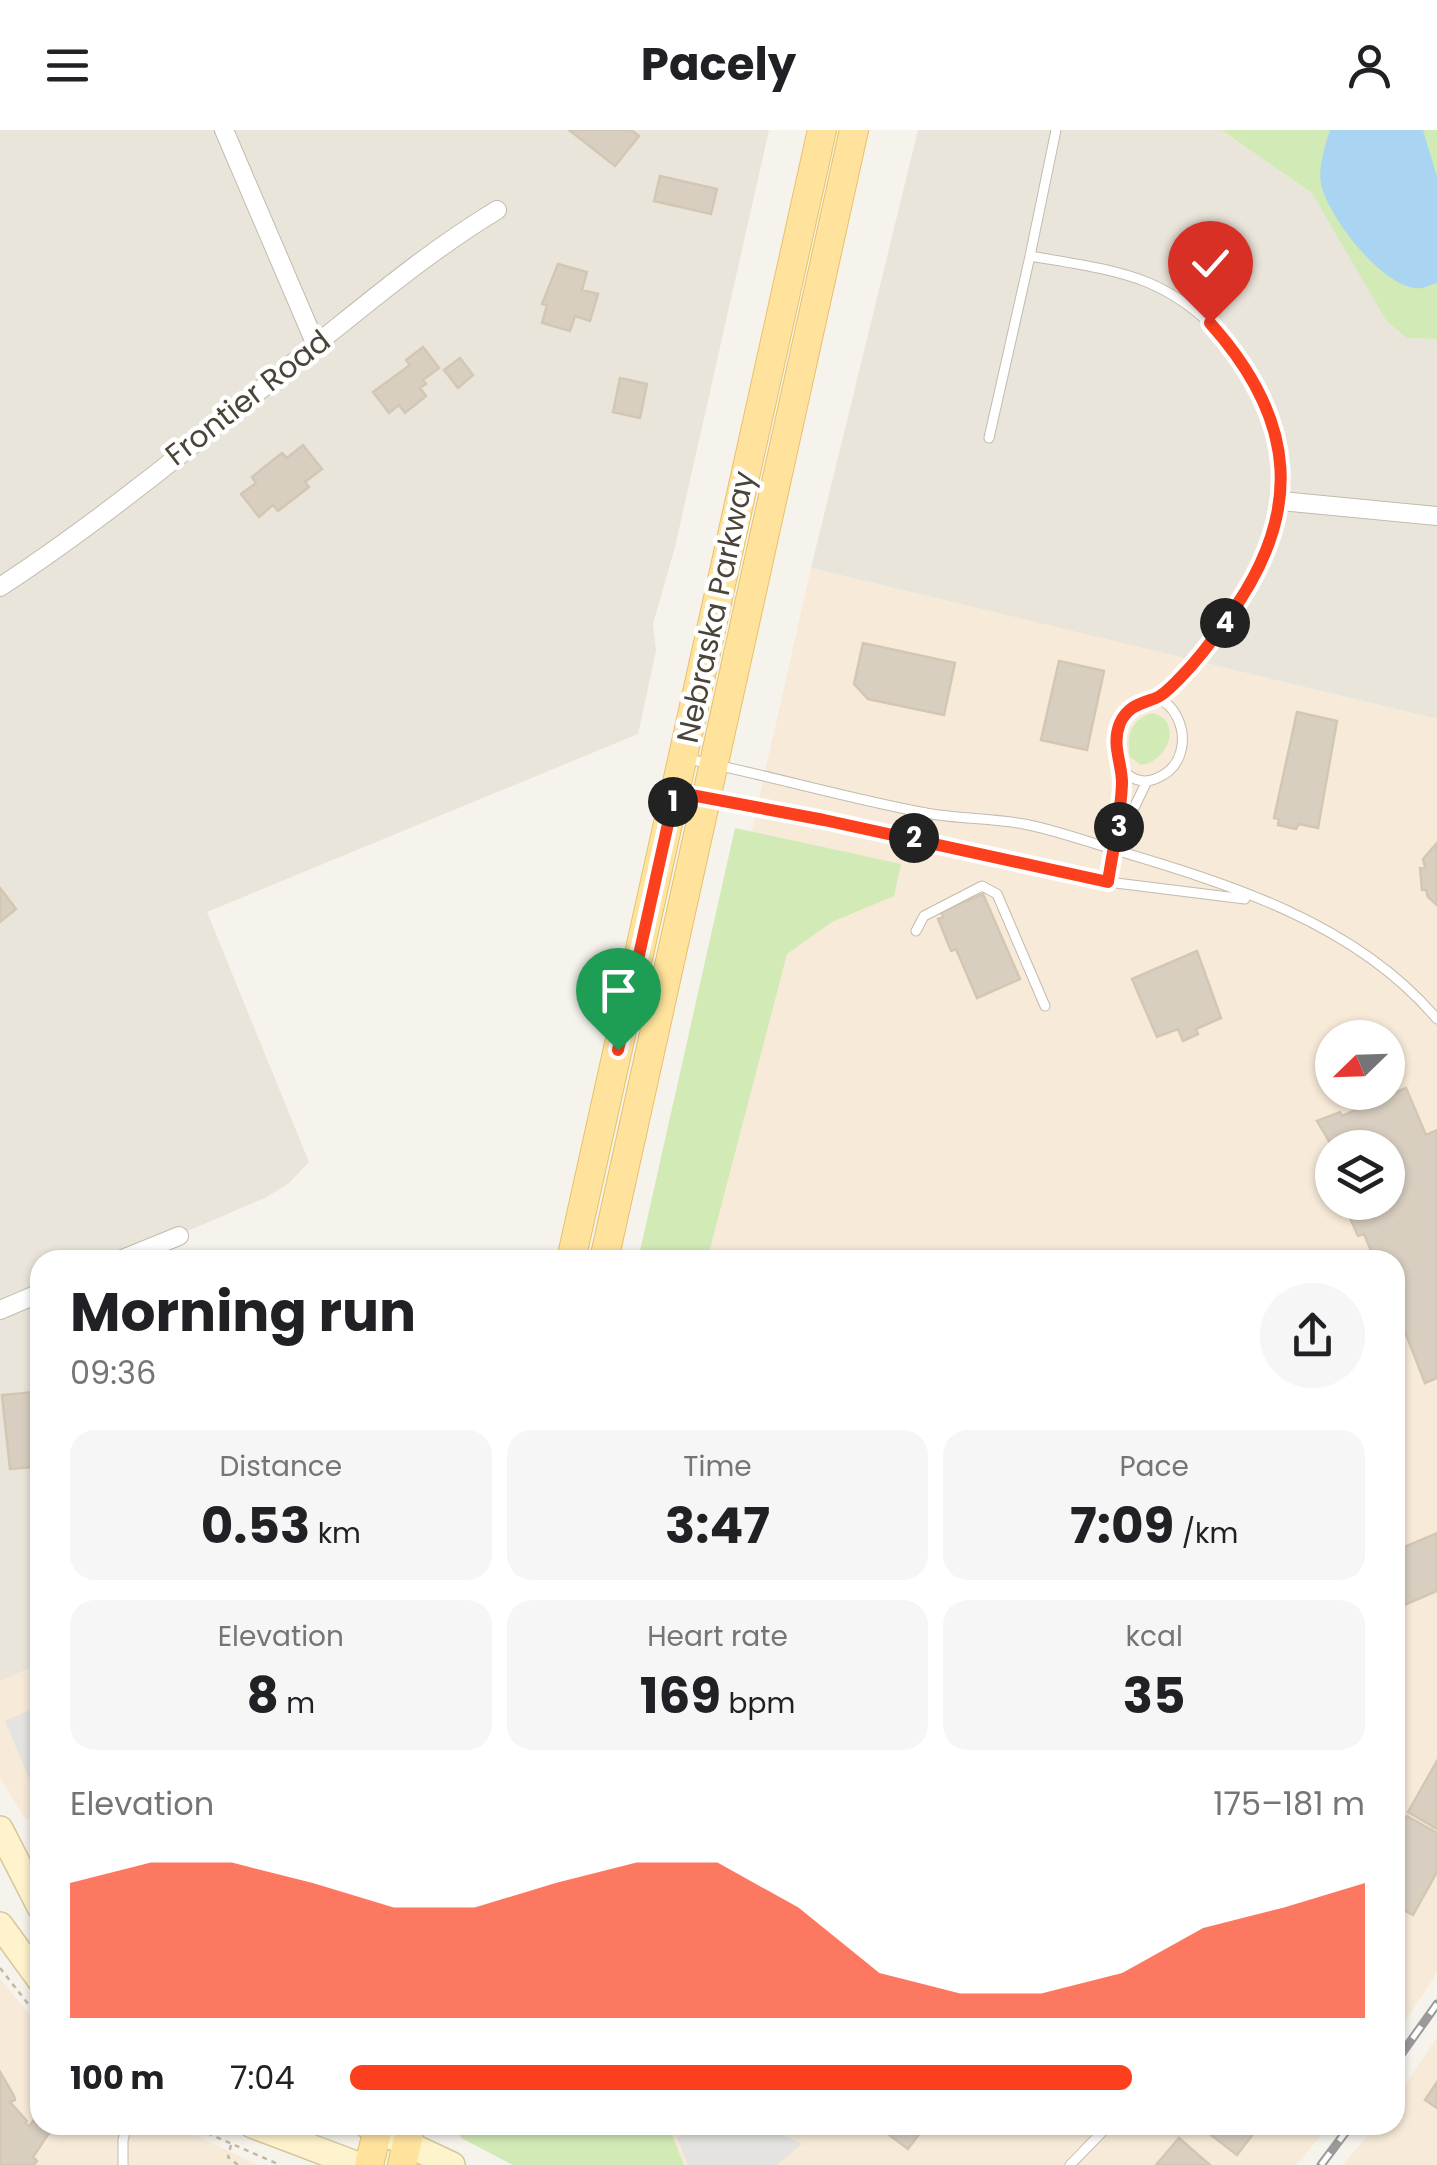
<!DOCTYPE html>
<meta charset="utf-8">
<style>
body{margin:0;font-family:Poppins,sans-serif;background:#f6f6f6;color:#202124;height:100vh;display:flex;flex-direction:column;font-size:38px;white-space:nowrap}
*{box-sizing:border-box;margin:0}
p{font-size:32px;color:#757577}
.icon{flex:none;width:55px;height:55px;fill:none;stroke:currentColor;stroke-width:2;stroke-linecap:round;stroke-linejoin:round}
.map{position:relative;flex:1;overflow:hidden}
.details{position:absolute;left:30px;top:1120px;width:1375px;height:885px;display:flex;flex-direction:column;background:#fff;border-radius:30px;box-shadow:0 2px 8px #0004}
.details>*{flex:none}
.needle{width:65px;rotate:247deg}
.controls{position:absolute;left:1315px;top:890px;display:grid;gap:20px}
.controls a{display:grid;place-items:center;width:90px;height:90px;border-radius:50%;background:#fff;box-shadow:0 2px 8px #0004;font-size:50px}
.pin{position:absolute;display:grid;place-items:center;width:85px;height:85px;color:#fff;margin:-102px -42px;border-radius:50% 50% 50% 0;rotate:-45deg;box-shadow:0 0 10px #0007}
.pin .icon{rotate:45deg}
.km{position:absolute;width:50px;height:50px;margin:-25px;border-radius:50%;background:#222;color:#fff;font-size:28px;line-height:50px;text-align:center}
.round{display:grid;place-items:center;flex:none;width:105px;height:105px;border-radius:52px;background:#f6f6f6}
.head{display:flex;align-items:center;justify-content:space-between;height:170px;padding:0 40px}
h1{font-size:55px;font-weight:700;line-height:75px}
.figures{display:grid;grid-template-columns:repeat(3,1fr);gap:15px;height:170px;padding:10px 40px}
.figures div{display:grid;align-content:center;border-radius:25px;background:#f6f6f6;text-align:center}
.figures b{font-size:50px;font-weight:700}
.figures small{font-size:28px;font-weight:400}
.figures p{font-size:28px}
.chart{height:280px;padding:20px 40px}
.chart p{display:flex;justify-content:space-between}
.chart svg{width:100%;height:180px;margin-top:10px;fill:#fc3f1d;opacity:.7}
ul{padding:0 40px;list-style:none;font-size:32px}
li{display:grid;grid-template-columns:160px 120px 1fr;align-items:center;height:75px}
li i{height:25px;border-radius:12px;background:#fc3f1d}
header{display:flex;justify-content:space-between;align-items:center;height:130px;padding:0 40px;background:#fff;font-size:45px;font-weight:700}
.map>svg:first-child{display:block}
</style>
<header><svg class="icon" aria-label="menu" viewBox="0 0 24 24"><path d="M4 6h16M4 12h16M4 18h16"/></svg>Pacely<svg class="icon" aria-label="person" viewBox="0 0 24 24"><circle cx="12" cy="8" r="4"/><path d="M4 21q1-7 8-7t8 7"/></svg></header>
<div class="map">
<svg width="1437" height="2035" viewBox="0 0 1437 2035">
<rect width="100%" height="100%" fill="#f6f3ec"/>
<path fill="#eae5da" d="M0 0H769L675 417 653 494 656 521 638 604 207 782 309 1032 289 1053 267 1067 120 1130H40V1534L0 1551Z
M918 0H1221L1312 63 1407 208 1437 209V589L811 438Z"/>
<path fill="#f7ead8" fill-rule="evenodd" d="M811 438 1437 589V1843L1395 1906V1130H655ZM1332 908H1388V962H1332ZM1332 1018H1388V1072H1332Z
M40 1534V1691L25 1689 0 1648V1551Z
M0 1849 40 1897V1995H175L258 2035H0Z
M1437 1907V2035H1343L1376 1995H1395V1970Z
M658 1995H1330L1296 2035H676Z"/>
<path fill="#d2eab5" d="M1221 0H1437V209L1407 208 1386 190 1312 63Z
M1152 583C1184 590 1168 632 1141 635L1130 627C1126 607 1130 590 1152 583Z
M735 698 901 734 894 766 832 792 787 824 707 1130H638Z
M448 1995H668L684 2035H513L463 2009Z"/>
<path fill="#e5e3e0" d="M37 1577 40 1666 37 1667 5 1591Z
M688 1995H775L785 2006 802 2014 777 2035H688L677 2008 687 2002Z"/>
<path fill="#a9d4f2" d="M1330 0H1423L1437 47V153C1436 153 1423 158 1422 158 1386 163 1328 87 1321 54 1318 37 1325 16 1330 0Z"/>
<path fill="#d8cfc1" stroke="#d3c7b4" stroke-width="2.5" d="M569 0H631L639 6 615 36Z
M660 46 717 59 711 84 654 71Z
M558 134 587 142 582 160 598 164 590 191 575 186 570 201 542 193 547 175 542 174Z
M423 217 439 238 423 250 426 254 420 258 426 266 405 283 399 275 389 283 373 262 410 235 406 230Z
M460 228 473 245 458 258 444 240Z
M620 248 647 254 640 288 613 282Z
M303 315 322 339 305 352 309 357 278 381 273 375 259 387 241 364 256 353 252 347 282 323 287 328Z
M863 513 955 533 944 585 868 569 854 554Z
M1059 531 1104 541 1087 620 1041 610Z
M1297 582 1337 591 1318 698 1299 694 1296 699 1278 695 1279 689 1274 688Z
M1437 713V775L1428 767 1426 760H1422L1420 738 1425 737 1423 729Z
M0 758 16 779 0 792Z
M983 764 1020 849 977 868 956 819 951 821 938 789 943 787 941 782Z
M1197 821 1221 888 1196 899 1198 904 1183 911 1178 899 1157 907 1132 849Z
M1406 958 1426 1005 1437 1000V1248L1425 1253 1395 1176V1130H1375L1364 1104 1358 1106 1343 1072H1388V1018H1333L1317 991 1340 982 1342 986Z
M33 1262 34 1295H40V1317L31 1318 33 1337 10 1339 2 1265Z
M1437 1403V1461L1404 1475 1395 1454V1421Z
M1437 1631V1699L1408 1682Z
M1407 1686 1437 1703V1742L1413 1785 1395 1775V1707Z
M0 1942 14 1966 15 1970 10 1972 27 1991 25 1993 29 1996 33 1991 49 2003 33 2027 37 2031 34 2035H0Z
M1437 1952V1978L1425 1970Z
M876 1995H926L908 2019Z
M1198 1995H1260L1237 2025Z
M1179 2008 1210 2035H1156Z"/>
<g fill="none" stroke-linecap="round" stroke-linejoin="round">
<defs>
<path id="lane" d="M1056 0 1030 126C1070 133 1112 138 1149 153 1253 198 1309 327 1264 432 1244 479 1196 535 1157 568
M989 308 1030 126
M688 629C768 645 846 668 926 683 958 689 991 688 1024 694 1055 700 1082 710 1112 719 1229 754 1355 792 1437 889
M711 669 738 672 1108 752 1245 769
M1119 699 1131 684 1147 651
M1108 752C1113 716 1124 680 1121 644 1120 622 1110 605 1125 585 1167 530 1213 627 1155 649 1141 654 1131 649 1121 638
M916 801 924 786 982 756 997 764 1045 876
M123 2035V2010L127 1995
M1070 2035 1109 1995"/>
<path id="street" d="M224 0 316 215
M1281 371 1437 386
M0 457C110 385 212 299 314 216 374 168 431 120 497 80
M120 1130 179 1106
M0 1180 40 1163"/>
<path id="secondary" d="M0 1699 40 1777
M0 1795 40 1850
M252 1995 358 2035
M367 1995 452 2035"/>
<path id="primary" d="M571 1130 822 0
M604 1130 854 0
M369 2035 379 1995
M402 2035 411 1995"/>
</defs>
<use href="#lane" stroke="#c2bbae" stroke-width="11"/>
<use href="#street" stroke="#c2bbae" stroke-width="20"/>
<use href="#secondary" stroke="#d6c79b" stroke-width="28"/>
<use href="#primary" stroke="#e6c16a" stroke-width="30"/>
<path stroke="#c4b79f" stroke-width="2.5" stroke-dasharray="5 5" stroke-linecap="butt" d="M0 1838 40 1889
M189 1995 280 2035
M231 2015 228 2027 238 2035"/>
<use href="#lane" stroke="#fff" stroke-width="9"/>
<use href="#street" stroke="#fff" stroke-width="18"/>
<use href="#secondary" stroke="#fff3cd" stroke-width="25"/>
<use href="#primary" stroke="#ffe39c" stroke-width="28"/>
<defs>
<path id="rail" d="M1395 1933 1437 1874
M1321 2035 1351 1995"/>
</defs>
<use href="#rail" stroke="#9a9a9a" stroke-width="9"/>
<use href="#rail" stroke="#fff" stroke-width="5" stroke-dasharray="15" stroke-linecap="butt"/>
</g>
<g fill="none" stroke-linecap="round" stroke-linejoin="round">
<defs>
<path id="route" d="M618 920 675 662 824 690 1108 752C1113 718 1121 687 1122 653 1122 632 1111 615 1120 593 1128 576 1140 574 1156 568 1164 565 1173 555 1179 549 1197 531 1213 510 1227 489 1305 383 1297 290 1210 193"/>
</defs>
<use href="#route" stroke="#fff" stroke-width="20"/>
<use href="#route" stroke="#fc3f1d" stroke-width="12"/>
</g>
<g text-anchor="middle" stroke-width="9" stroke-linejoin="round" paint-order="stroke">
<g font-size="30" fill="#4b4439" stroke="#fff">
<text transform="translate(248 268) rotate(-38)" y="10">Frontier Road</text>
<text transform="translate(716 477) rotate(-78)" y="10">Nebraska Parkway</text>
</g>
</g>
</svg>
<div class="controls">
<a><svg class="needle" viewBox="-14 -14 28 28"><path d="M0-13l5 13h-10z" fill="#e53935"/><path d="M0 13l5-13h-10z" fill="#757577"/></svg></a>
<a><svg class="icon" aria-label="layers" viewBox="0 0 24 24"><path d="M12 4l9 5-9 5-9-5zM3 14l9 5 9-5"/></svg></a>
</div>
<div class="pin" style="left:618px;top:920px;background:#1e9e55"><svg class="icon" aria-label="arrive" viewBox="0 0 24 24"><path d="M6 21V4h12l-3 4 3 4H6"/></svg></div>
<div class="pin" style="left:1210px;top:193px;background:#d93025"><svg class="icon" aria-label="check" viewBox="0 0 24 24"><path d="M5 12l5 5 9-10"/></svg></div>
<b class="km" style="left:673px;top:672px">1</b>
<b class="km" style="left:914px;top:708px">2</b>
<b class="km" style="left:1119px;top:697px">3</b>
<b class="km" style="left:1225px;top:493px">4</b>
<section class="details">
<div class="head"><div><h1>Morning run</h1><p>09:36</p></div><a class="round"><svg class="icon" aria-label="share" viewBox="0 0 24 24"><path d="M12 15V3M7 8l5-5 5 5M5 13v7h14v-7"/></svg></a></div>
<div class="figures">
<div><p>Distance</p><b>0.53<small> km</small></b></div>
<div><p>Time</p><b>3:47</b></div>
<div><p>Pace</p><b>7:09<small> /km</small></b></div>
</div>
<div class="figures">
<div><p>Elevation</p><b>8<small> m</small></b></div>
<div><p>Heart rate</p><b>169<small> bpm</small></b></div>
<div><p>kcal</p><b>35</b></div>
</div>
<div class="chart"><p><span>Elevation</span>175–181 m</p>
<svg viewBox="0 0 160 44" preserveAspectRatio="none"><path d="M0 44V11L10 6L20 6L30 11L40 17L50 17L60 11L70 6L80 6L90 17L100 33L110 38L120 38L130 33L140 22L150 17L160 11V44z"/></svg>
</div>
<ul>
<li><b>100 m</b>7:04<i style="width:77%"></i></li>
</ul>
</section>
</div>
